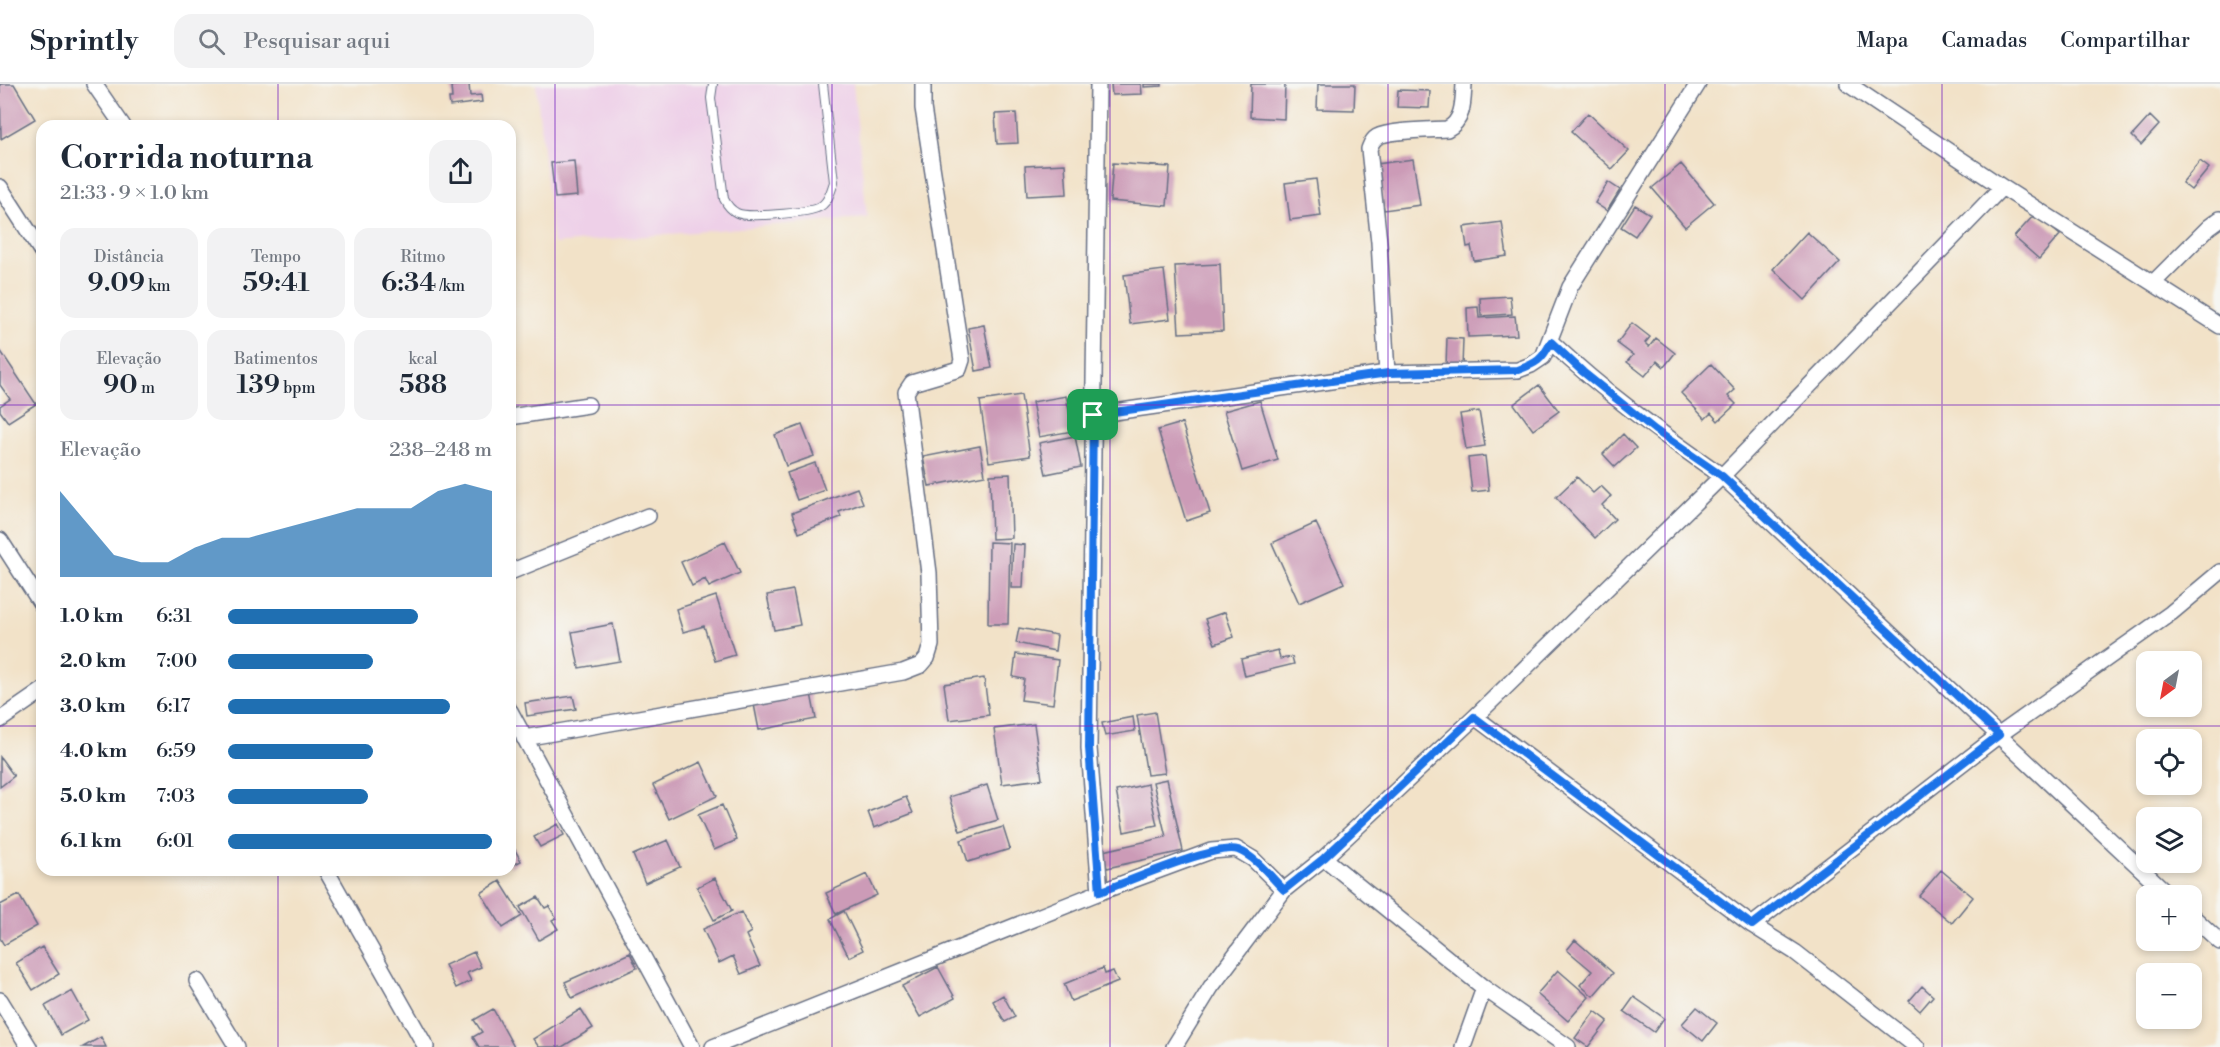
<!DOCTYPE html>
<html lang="pt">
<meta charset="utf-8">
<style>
body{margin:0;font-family:"Libre Bodoni",serif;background:#f2f2f3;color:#1f2937;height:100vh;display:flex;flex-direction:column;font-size:22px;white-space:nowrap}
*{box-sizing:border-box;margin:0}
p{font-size:20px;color:#747a83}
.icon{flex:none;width:33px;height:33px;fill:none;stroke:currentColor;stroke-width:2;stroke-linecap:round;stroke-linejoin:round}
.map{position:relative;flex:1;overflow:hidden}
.sheet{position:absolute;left:36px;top:36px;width:480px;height:756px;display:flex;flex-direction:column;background:#fff;border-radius:18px;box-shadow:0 3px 9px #0003}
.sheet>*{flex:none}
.needle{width:39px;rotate:212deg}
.fabs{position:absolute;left:2136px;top:567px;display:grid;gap:12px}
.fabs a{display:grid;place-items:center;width:66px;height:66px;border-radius:12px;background:#fff;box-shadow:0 3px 9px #0003;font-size:30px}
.pin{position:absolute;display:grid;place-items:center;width:51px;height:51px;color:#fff;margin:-26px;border-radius:12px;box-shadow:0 3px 9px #0006}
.round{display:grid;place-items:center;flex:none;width:63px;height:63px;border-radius:18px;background:#f2f2f3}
.overview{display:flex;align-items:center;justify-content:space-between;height:102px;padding:0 24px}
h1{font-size:33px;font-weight:600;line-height:45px}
.figures{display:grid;grid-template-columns:repeat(3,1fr);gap:9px;height:102px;padding:6px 24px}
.figures div{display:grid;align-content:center;border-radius:15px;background:#f2f2f3;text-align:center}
.figures b{font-size:26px;font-weight:600}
.figures small{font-size:16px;font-weight:400}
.figures p{font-size:16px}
.chart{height:168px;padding:12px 24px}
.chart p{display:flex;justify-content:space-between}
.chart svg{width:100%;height:108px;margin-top:6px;fill:#1f6fb2;opacity:.7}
ul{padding:0 24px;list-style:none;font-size:20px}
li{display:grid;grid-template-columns:96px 72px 1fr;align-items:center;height:45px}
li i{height:15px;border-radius:8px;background:#1f6fb2}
header{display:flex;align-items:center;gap:36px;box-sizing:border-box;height:84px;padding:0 30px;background:#fff;border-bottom:2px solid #e0e1e3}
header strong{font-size:28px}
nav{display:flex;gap:33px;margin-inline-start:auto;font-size:21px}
.search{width:420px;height:54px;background:#f2f2f3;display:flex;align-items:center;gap:15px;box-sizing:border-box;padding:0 21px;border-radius:18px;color:#747a83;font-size:22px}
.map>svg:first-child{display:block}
</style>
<header>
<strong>Sprintly</strong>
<div class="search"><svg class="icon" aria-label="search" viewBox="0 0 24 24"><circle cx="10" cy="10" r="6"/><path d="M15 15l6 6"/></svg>Pesquisar aqui</div>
<nav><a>Mapa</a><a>Camadas</a><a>Compartilhar</a></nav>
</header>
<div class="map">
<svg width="2220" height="963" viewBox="0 0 2220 963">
<rect width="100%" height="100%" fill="#f6f6f2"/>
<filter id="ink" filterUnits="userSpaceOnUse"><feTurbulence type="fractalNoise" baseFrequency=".0167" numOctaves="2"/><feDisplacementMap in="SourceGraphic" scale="12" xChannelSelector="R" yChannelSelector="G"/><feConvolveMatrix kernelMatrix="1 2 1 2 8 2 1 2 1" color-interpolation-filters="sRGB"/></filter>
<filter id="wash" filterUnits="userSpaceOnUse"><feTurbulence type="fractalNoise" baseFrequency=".008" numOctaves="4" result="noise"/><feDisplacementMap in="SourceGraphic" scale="24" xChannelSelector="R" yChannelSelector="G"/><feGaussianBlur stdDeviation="1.35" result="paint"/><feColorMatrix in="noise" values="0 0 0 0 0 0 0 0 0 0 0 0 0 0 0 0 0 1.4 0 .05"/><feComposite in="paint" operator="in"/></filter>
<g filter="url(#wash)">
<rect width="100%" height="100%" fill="#f2e2c8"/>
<path fill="#eed0e8" d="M536 0H853L867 133 553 160Z"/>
<g id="blocks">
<path fill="#cc9bb7" d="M0 0H14L35 35 1 55Z
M469 0 470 12 481 11 482 18 450 22 449 14H452L451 2Z
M1111 0H1141L1142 10 1112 11Z
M1144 0H1162V2L1144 3Z
M1251 0H1285L1284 35 1250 33Z
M1318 0H1355L1354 26 1317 25Z
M1398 6 1430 7 1429 24 1397 23Z
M1016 29 1018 59 997 60 995 30Z
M1588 29 1629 67 1612 85 1571 48Z
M2150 32 2159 41 2141 61 2132 52Z
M1413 75 1420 121 1384 126 1377 80Z
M574 77 577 112 555 114 551 79Z
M2200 77 2209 84 2191 106 2182 99Z
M1113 79 1170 83 1167 122 1110 117Z
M1065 80 1067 110 1027 112 1025 82Z
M1681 80 1714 119 1685 143 1652 104Z
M1316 95 1321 132 1290 136 1285 99Z
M1608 98 1620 106 1607 127 1595 119Z
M1635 121 1650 130 1635 152 1621 143Z
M2035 130 2060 151 2039 175 2014 153Z
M1502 138 1507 172 1474 177 1471 162 1467 163 1464 143Z
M1807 148 1840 178 1805 216 1773 185Z
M1220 180 1223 247 1179 249 1175 182Z
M1164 186 1170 235 1130 240 1124 191Z
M1510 212 1512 230 1481 232 1480 214Z
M1478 223 1479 234 1515 232 1517 251 1468 253 1467 224Z
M1632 239 1650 253 1645 259 1649 263 1656 254 1675 269 1664 283 1657 277 1645 292 1627 278 1633 271 1617 259Z
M984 241 992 284 976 287 968 244Z
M1447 254 1463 255 1462 283 1446 282Z
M0 266 36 320 8 338 0 327V322L10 315 0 301Z
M1711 280 1735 306 1728 312 1736 320 1718 337 1711 329 1705 335 1681 309Z
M1539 301 1559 327 1533 346 1514 320Z
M1021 311 1030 372 989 378 980 317Z
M1066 312 1073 347 1039 353 1032 318Z
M1260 317 1278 376 1242 387 1224 327Z
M1479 327 1485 362 1466 365 1460 330Z
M1182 339 1210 429 1186 437 1158 346Z
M802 341 814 372 786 382 775 351Z
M1623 350 1636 364 1615 383 1603 370Z
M1075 352 1081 383 1046 390 1039 359Z
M980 362 985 391 929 402 923 373Z
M1485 372 1489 406 1472 408 1468 374Z
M815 379 825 406 797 416 787 389Z
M1010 390 1012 454 992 455 990 391Z
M1577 393 1593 409 1601 402 1611 412 1602 421 1615 435 1595 454 1556 413Z
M857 404 863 419 839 428 841 433 799 449 792 429Z
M1316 439 1344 499 1299 519 1272 459Z
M725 458 740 489 709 503 705 495 692 502 681 478Z
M989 458 1010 459 1008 540H988Z
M1013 460 1025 461 1023 504H1011Z
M793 506 800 541 774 546 767 511Z
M716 512 735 571 715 577 704 542 683 548 676 525Z
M1225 528 1234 553 1215 560 1205 535Z
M613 540 620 577 579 584 572 548Z
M1019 544 1057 551 1055 567 1016 559Z
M1278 566 1280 575 1292 573 1294 580 1245 592 1241 575Z
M1016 570 1058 576 1053 620 1021 616 1024 595 1013 593Z
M984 594 989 631 949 636 944 600Z
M809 599 816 635 759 646 752 610Z
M573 612 576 625 527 632 525 619Z
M1155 628 1165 689 1147 691 1137 631Z
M1133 633 1135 647 1105 652 1102 639Z
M1034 640 1042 695 1002 700 994 645Z
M0 673 14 692 0 703Z
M701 678 717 712 669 735 653 701Z
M1167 695 1183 767 1107 784 1103 767 1166 753 1153 698Z
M1148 700 1157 741 1124 748 1116 707Z
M987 701 998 736 960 747 949 713Z
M906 713 913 729 874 744 868 728Z
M722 721 737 756 714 766 698 731Z
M558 740 564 751 540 763 534 753Z
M1003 743 1010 765 968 778 961 756Z
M668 756 680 783 645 799 633 771Z
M514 764 521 777 510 783V767Z
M1941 786 1973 813 1952 839 1919 812Z
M867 790 877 811 836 830 826 809Z
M715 794 732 827 714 836 697 803Z
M500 797 522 832 503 844 481 809Z
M19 811 37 842 4 861 0 854V821Z
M538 813 545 824 549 822 556 834 552 836 558 845 539 856 520 823Z
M844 827 863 866 849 873 830 835Z
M741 828 751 848 746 851 760 882 741 890 733 872 719 879 703 845Z
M1575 856 1613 889 1593 912 1580 901 1592 887 1567 866Z
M42 863 59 890 33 906 16 879Z
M474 868 481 883 467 889 471 897 456 904 445 881Z
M630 869 637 884 572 914 565 898Z
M938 883 955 914 920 933 902 902Z
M1103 884 1105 890 1113 887 1118 898 1071 917 1064 900Z
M1558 886 1589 913 1568 937 1537 910Z
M1922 902 1933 912 1920 927 1909 917Z
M72 907 88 936 61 951 45 922Z
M1003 911 1015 933 1005 938 993 917Z
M1634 913 1664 934 1654 948 1624 927Z
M1697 923 1717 939 1703 957 1682 940Z
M493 925 514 963H479L473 953 482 948 474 936Z
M581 925 593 944 562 963H539L533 955Z
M1595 927 1608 937 1588 963 1575 954Z
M101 953 106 963H83Z"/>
</g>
</g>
<g filter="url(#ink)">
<use href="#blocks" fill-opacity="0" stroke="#666e83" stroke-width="1.5"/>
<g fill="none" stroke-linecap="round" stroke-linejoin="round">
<defs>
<path id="lane" d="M713 0 711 14 724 115C727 121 731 126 737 129 747 134 805 129 817 124 828 120 831 107 834 98L823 0"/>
<path id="street" d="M94 0 123 42
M1098 0 1089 664 1100 808
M1848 0 2002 103 2220 242
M0 103 42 168
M2153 199 2209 143 2220 135
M1551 258C1604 308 1662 350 1722 392L2170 812
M1387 289 1379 158 1369 65C1371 60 1372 56 1377 53 1389 46 1431 46 1447 45 1464 37 1463 16 1464 0
M1093 331 1387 289 1518 286 1531 281 1543 273 1570 203 1698 0
M510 333 588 321
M0 456 42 521
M510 488 648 432
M510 627 692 963
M1475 633 1752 841 1795 868 1917 963
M0 636 42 607
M524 654 903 588 921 581 927 574 931 561 929 489 906 308 912 299 959 285 962 276 923 24V0
M1324 774 1484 904 1568 963
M326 786 426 963
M2192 832 2220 858
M1752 841 1999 651 2171 529 2220 488
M197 897 237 963
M0 916 29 963
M713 963 1100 808 1211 767 1236 765 1253 775 1284 806
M1174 963 1211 903 1284 806 1324 774 1475 633 1722 392 2002 103
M1463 963 1484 904"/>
</defs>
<use href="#lane" stroke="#666e83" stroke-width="10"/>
<use href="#street" stroke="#666e83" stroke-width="18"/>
<use href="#lane" stroke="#fff" stroke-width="8"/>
<use href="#street" stroke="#fff" stroke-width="15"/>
</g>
</g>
<g fill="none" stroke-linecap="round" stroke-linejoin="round" filter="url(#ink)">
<defs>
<path id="route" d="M1551 258 1583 288 1655 346 1722 392 1999 651 1752 841 1474 633 1324 774 1284 806C1271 793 1256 773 1238 766 1217 759 1124 799 1100 808L1089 664 1093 331 1388 289 1518 286C1537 279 1542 276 1551 258Z"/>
</defs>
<use href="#route" stroke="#fff" stroke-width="12"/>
<use href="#route" stroke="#1a73e8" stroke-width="8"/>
</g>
<path fill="none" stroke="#7b2cbf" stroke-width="1.5" stroke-opacity="0.55" d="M278 0V42M555 0V963M832 0V963M1110 0V963M1388 0V963M1665 0V963M1942 0V963M0 321H42M510 321H2220M0 642H42M510 642H2220M278 786V963"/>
</svg>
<div class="fabs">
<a><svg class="needle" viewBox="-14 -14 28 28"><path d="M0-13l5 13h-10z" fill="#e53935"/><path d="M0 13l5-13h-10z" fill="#747a83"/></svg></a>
<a><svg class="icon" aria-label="locate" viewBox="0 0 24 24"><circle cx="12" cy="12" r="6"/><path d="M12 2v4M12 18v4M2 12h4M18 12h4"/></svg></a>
<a><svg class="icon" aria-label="layers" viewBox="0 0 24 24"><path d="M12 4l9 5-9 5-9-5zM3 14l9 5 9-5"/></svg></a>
<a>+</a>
<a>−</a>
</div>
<div class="pin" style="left:1093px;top:331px;background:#1e9e55"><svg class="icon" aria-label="arrive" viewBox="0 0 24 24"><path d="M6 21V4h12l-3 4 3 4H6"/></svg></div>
<section class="sheet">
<div class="overview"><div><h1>Corrida noturna</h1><p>21:33 · 9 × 1.0 km</p></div><a class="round"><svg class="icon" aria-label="share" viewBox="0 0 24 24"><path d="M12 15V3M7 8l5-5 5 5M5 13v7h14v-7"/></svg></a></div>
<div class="figures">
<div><p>Distância</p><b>9.09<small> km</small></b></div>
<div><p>Tempo</p><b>59:41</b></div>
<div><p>Ritmo</p><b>6:34<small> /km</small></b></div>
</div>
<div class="figures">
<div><p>Elevação</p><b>90<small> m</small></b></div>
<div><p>Batimentos</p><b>139<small> bpm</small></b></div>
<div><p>kcal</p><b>588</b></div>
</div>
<div class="chart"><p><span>Elevação</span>238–248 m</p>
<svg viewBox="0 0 160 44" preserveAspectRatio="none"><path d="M0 44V9L10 22L20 35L30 38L40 38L50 32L60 28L70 28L80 25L90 22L100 19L110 16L120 16L130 16L140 9L150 6L160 9V44z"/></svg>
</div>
<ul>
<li><b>1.0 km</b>6:31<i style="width:72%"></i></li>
<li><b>2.0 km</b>7:00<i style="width:55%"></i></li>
<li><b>3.0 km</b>6:17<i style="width:84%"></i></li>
<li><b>4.0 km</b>6:59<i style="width:55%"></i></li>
<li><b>5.0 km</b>7:03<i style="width:53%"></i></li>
<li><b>6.1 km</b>6:01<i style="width:100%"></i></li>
</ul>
</section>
</div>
